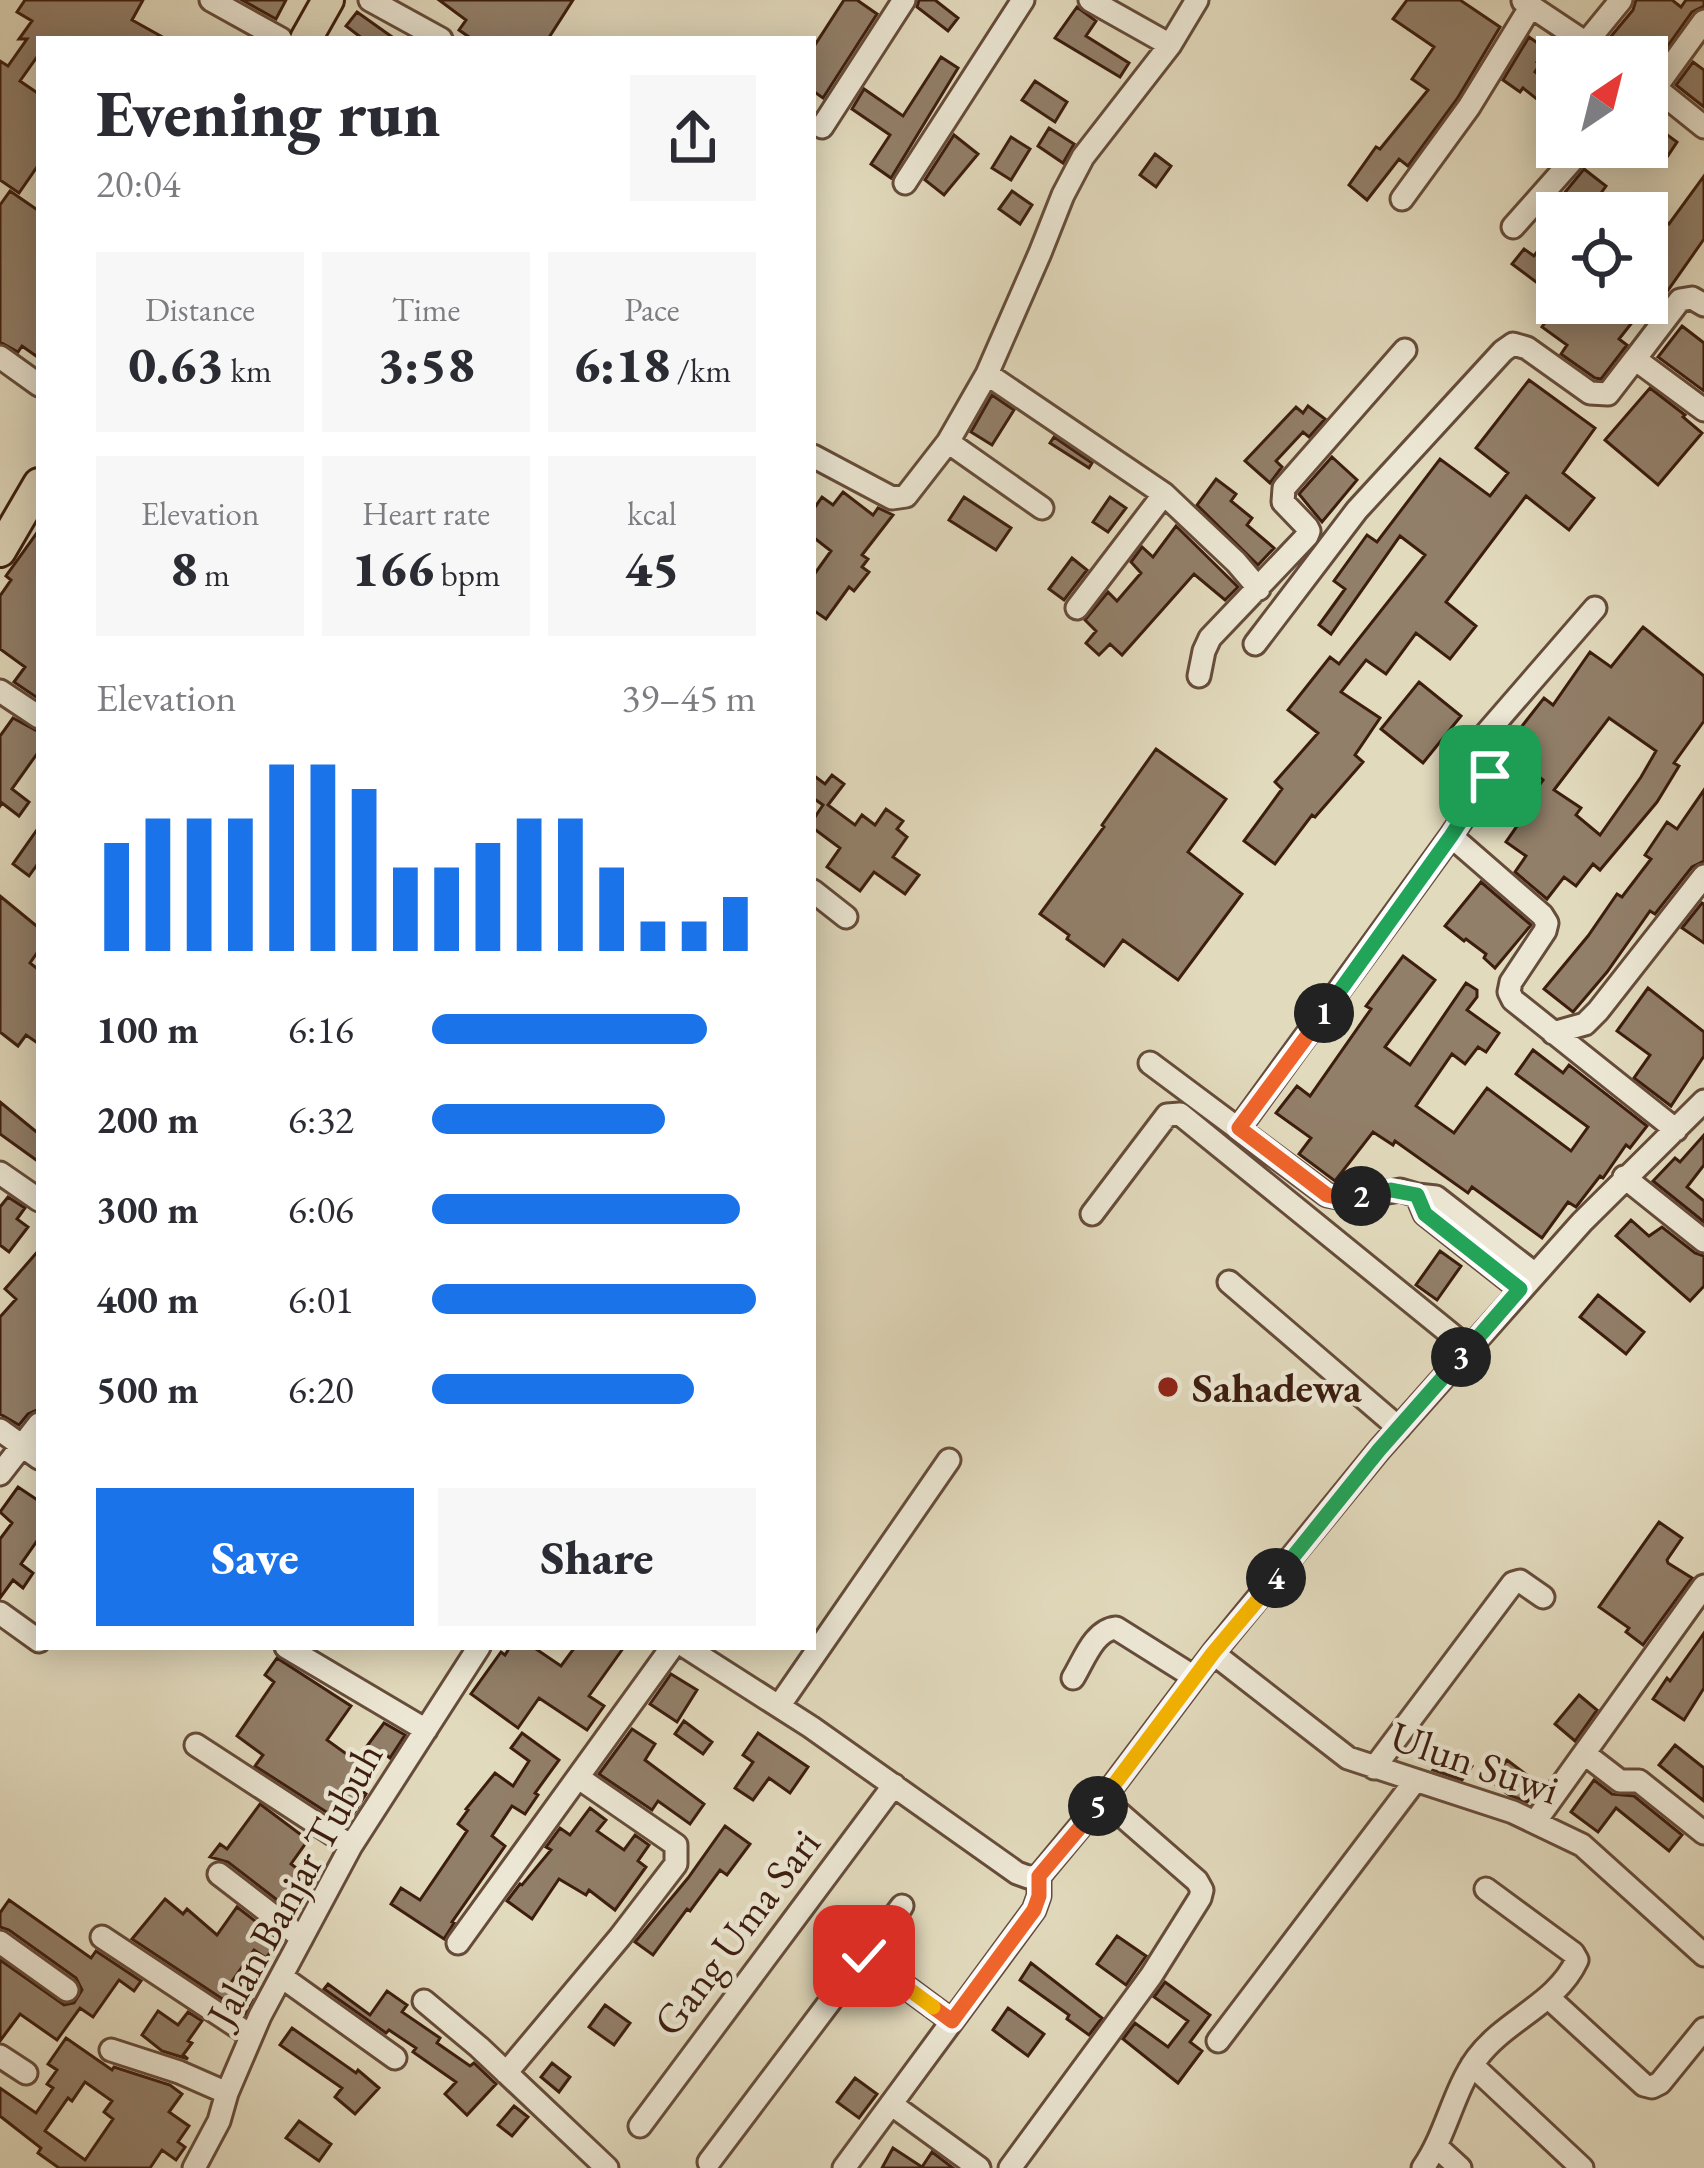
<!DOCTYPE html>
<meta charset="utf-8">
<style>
body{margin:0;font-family:"EB Garamond",serif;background:#f7f7f7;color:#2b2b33;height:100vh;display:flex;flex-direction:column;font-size:45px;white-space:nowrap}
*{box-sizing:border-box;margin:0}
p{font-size:39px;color:#7c7c81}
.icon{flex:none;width:66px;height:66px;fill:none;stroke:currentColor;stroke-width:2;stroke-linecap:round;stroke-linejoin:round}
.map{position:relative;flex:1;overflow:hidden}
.drawer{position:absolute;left:36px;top:36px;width:780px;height:1614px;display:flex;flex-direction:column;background:#fff;border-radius:0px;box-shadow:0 6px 30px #0003}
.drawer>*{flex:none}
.needle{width:78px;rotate:35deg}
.controls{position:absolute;left:1536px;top:36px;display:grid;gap:24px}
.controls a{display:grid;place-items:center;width:132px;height:132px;border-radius:0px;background:#fff;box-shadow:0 6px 30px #0003;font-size:60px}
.pin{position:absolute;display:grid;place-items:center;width:102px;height:102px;color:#fff;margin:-51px;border-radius:24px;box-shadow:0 6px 18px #0006}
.km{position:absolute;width:60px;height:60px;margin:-30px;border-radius:50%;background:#222;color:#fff;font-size:33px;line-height:60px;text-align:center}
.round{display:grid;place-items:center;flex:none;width:126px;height:126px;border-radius:0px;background:#f7f7f7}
.summary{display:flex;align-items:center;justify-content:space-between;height:204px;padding:0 60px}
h1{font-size:66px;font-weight:800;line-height:90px}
.figures{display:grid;grid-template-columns:repeat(3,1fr);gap:18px;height:204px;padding:12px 60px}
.figures div{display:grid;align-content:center;border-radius:0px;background:#f7f7f7;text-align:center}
.figures b{font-size:51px;font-weight:800}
.figures small{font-size:33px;font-weight:400}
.figures p{font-size:33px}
.chart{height:336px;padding:24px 60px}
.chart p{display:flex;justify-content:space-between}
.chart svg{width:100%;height:216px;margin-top:12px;stroke:#1a73e8;stroke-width:6}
.primary-button{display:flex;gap:24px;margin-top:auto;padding:24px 60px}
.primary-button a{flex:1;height:138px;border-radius:0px;background:#1a73e8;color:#fff;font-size:48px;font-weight:800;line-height:138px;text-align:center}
.primary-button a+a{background:#f7f7f7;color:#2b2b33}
ul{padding:0 60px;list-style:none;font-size:39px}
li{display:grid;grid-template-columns:192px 144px 1fr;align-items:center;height:90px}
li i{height:30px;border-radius:15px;background:#1a73e8}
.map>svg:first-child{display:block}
</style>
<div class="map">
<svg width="1704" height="2168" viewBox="0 0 1704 2168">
<rect width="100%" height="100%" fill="#e2dabd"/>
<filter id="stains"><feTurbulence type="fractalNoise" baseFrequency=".00167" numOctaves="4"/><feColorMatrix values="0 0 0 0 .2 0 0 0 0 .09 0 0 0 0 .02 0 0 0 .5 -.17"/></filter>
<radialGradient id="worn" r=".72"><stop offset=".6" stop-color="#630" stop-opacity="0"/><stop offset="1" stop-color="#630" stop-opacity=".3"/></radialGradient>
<path fill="#927f69" stroke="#3c1d0e" stroke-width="3" fill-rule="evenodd" d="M25 0H143L132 20 166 39H39V54L20 81 39 94V164L19 193 0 180V61L8 66 27 39H19L32 21 17 12Z
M242 0H286L276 19Z
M439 0H573L548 39H472L459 30 466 20Z
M844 0H857L877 14 823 98 813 91V48Z
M919 0H935L958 18 948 31 917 7Z
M1407 0H1460L1500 27 1457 99 1408 166 1399 159 1367 200 1349 185 1376 147 1380 149 1428 90 1412 79 1434 47 1393 19Z
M1636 0H1672L1681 7 1686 0H1704V6L1692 12 1652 68 1647 67V57H1622L1620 49 1608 40 1633 10Z
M1077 7 1096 21 1086 36 1129 63 1120 77 1055 38Z
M357 12 395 39H363L346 26Z
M1529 37 1546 49 1537 62 1540 64 1535 72 1557 89V115L1523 88 1520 92 1503 80Z
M941 57 958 68 891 178 871 164 890 135 852 109 864 89 903 116Z
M1693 62 1704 70V107L1676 85Z
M1035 81 1067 102 1055 122 1022 100Z
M1647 120 1677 142 1665 160 1647 146Z
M1049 128 1074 144 1063 163 1038 146Z
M954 135 978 154 944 195 925 180Z
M1011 137 1030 149 1011 180 992 168Z
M1155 154 1171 166 1156 187 1140 175Z
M1584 169 1606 186 1594 203 1607 213H1557V254L1536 282 1512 264 1524 249 1534 256 1552 232 1540 223Z
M1704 176V239L1664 296 1657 291 1619 339 1627 345 1601 379 1595 378 1561 354 1567 345 1542 327 1557 306 1573 318 1585 303H1647V209L1669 224Z
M10 191 39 211V358L22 346 18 352 0 342V205Z
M1012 191 1032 205 1020 224 999 209Z
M1682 326 1704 343V391L1658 357Z
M1529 380 1595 428 1563 473 1594 498 1569 530 1526 496 1446 602 1476 626 1450 659 1416 633 1386 674 1366 660 1341 692 1380 718 1355 755 1363 762 1315 817 1312 815 1275 864 1244 841 1282 789 1275 782 1318 733 1288 710 1330 657 1339 664 1425 555 1400 536 1331 634 1319 625 1345 589 1334 581 1367 535 1377 542 1440 459 1490 496 1508 473 1476 448Z
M1650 388 1685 415 1683 417 1702 433 1658 485 1605 440Z
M992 395 1014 410 992 445 971 432Z
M1308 406 1325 419 1309 437 1303 432 1276 461 1282 467 1270 483 1245 461 1296 407 1303 413Z
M1054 437 1092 463 1089 468 1050 443Z
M1332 457 1357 480 1322 522 1299 494Z
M1216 479 1236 494 1231 501 1252 518 1247 525 1274 548 1258 565 1197 505Z
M843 492 873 515 878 508 893 515 862 555 868 559 862 567 869 572 854 591 849 587 826 619 813 610V576L831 551 813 537V510L822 497 833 505Z
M964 497 1011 528 996 550 949 520Z
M1110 497 1126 508 1108 532 1093 522Z
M1176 526 1238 587 1225 600 1194 574 1122 655 1110 644 1099 655 1086 643 1096 631 1085 620 1108 592 1117 601 1141 573 1131 562 1142 547 1153 557Z
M39 530V699L14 682 25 667 0 649V596L11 580 6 576Z
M1072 558 1087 570 1064 600 1049 589Z
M1643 627 1704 676V721L1674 763 1679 766 1657 802 1600 870 1593 864 1576 886 1564 877 1547 899 1515 872 1526 856 1506 842 1526 813 1521 810 1543 780 1504 749 1544 698 1553 705 1590 652 1611 667ZM1609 718 1656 751 1641 777 1600 835 1576 815 1581 808 1554 790Z
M1419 682 1461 716 1423 763 1381 729Z
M13 718 39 732V751L12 789 29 802 19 816 2 803 0 806V736Z
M1156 749 1226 799 1188 852 1242 894 1178 980 1123 940 1104 966 1067 939 1069 935 1040 914 1104 827 1102 825Z
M813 775 825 784 832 775 844 784 828 805 855 825 862 815 875 825 886 809 903 821 897 829 907 837 893 857 919 875 905 894 874 872 860 891 827 867 840 848 813 828V820L823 805 813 798Z
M1704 790V861L1692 867 1655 914 1650 911 1607 972 1573 1012 1544 989 1588 936 1617 894 1622 897 1651 859 1645 855 1667 822 1677 829Z
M39 827V862L29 876 13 864Z
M1481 882 1531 925 1495 968 1484 958 1486 954 1466 939 1464 941 1445 926Z
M0 896 39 928V950L30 963 39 970V1044L26 1035 18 1046 0 1032Z
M1702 903 1704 904V943L1682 928Z
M1403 956 1435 980 1385 1047 1410 1065 1466 983 1477 990V997L1467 1010 1499 1033 1486 1052 1478 1047 1465 1064 1452 1054 1416 1106 1454 1133 1487 1088 1571 1151 1588 1127 1516 1074 1533 1050 1563 1073 1569 1065 1647 1126 1630 1148 1626 1145 1603 1178 1600 1176 1576 1207 1568 1202 1542 1238 1472 1187 1468 1193 1395 1141 1393 1145 1373 1132 1335 1181 1299 1154 1311 1138 1276 1113 1297 1086 1310 1096 1371 1009 1366 1006Z
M1648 988 1704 1032V1056L1671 1106 1634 1078 1650 1055 1617 1031Z
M0 1102 39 1134V1162L0 1134Z
M1704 1135V1165L1687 1187 1704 1201V1222L1653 1181 1675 1158 1680 1162Z
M8 1197 25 1208 17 1219 28 1227 9 1252 0 1245V1207Z
M1631 1220 1649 1236 1662 1227 1695 1253 1704 1256V1286L1690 1301 1616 1236Z
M39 1250V1409L28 1414 19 1425 0 1414V1317L16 1299 5 1289Z
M1440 1251 1461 1266 1437 1300 1416 1285Z
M1598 1295 1644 1332 1626 1354 1580 1317Z
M18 1487 39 1501V1538L21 1564 33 1573 23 1588 13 1580 0 1598V1539L12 1523 0 1512Z
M1659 1522 1682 1538 1667 1560 1668 1563 1692 1578 1643 1645 1626 1632 1629 1628 1599 1607Z
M1704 1633V1688L1684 1720 1653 1699 1667 1678 1670 1681Z
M510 1647H533L561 1666 575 1647H624L589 1696 604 1706 587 1730 539 1698 518 1728 471 1694 501 1652 505 1655Z
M277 1658 351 1706 327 1740 356 1761 384 1723 405 1735 390 1758 385 1754 359 1789 366 1794 349 1821 335 1810 331 1815 255 1766 263 1755 237 1736 274 1682 265 1675Z
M671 1674 697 1690 677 1722 650 1704Z
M1579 1695 1597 1710 1575 1741 1555 1724Z
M684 1721 712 1742 703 1754 675 1734Z
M632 1729 655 1744 645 1760 704 1804 690 1824 658 1801 652 1810 599 1774Z
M522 1733 559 1760 535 1793 538 1795 525 1814 512 1806 492 1836 505 1846 452 1922 454 1923 444 1939 391 1904 401 1888 420 1900 467 1831 458 1824 468 1810 466 1809 495 1773 513 1786 529 1761 511 1748Z
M758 1733 808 1767 790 1793 769 1778 753 1800 735 1788 753 1762 743 1755Z
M1675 1745 1704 1768V1801L1659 1765Z
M1448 1749 1472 1766 1462 1780 1433 1770Z
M1507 1760 1540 1785 1527 1802 1509 1795 1491 1781Z
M1594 1780 1612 1794 1634 1796 1682 1835 1669 1851 1616 1808 1598 1832 1571 1812Z
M260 1804 308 1840 291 1864 303 1873 281 1903 228 1862 210 1857 220 1844 227 1849Z
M590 1808 606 1820 597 1831 624 1850 635 1835 649 1845 638 1861 646 1867 615 1910 589 1890 586 1895 559 1879 532 1919 507 1901 520 1884 522 1885 551 1850 546 1847 560 1828 570 1835Z
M725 1826 750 1844 727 1875 720 1870 690 1911 687 1909 653 1955 635 1942 688 1878Z
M165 1899 183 1914 187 1909 217 1935 237 1907 280 1940 266 1958 254 1950 230 1984 252 1999 245 2014 132 1939Z
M9 1900 91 1958 96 1951 141 1981 134 1991 119 1980 93 2017 80 2008 57 2040 20 2014 0 2041V1960L64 2005 74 2003 82 1990 76 1978 9 1930 0 1927V1913Z
M1117 1936 1146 1956 1126 1985 1097 1964Z
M1031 1963 1102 2018 1089 2035 1067 2019 1069 2015 1020 1980Z
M1165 1982 1210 2015 1190 2042 1202 2051 1178 2083 1123 2039 1135 2023 1168 2047 1188 2021 1154 1997Z
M328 1984 370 2015 387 1991 407 2005 402 2012 440 2038 437 2043 470 2066 474 2063 496 2084 467 2115 445 2094 456 2082 413 2052 416 2048 389 2030 386 2033 324 1989Z
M605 2005 630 2023 614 2045 589 2027Z
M1008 2008 1044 2034 1028 2056 993 2030Z
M158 2011 178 2025 188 2012 202 2021 188 2041 192 2043 183 2055 188 2059 162 2051 142 2035Z
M292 2028 356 2073 358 2070 379 2088 355 2114 335 2097 342 2088 280 2045Z
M66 2038 112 2070 114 2067 170 2085 182 2094 169 2112 189 2126 178 2142 185 2147 176 2160 162 2150 150 2168H59L38 2153 41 2148 0 2116V2088L36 2113 53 2088 47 2084 57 2070 48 2064ZM85 2082 112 2101 104 2112 113 2119 85 2160 45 2131 68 2098 72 2101Z
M552 2063 570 2077 559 2092 541 2077Z
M855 2078 877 2094 859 2118 837 2102Z
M514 2106 528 2117 512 2136 498 2125Z
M299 2121 331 2144 319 2161 286 2138Z
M893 2148 922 2167 932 2152 953 2168H882Z"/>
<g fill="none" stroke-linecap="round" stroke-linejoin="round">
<defs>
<path id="minor" d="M211 0 281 39
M370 0 441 39
M1090 0 1170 45
M1523 1 1607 57
M1585 44 1621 0
M1648 82 1704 127
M1656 87 1704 21
M822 127 904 0
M905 183 1023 0
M1402 199 1469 107 1531 6
M1513 227 1584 147
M0 357 39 385
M1635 359 1680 300 1692 298 1704 305
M987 374 1164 494 1236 562 1259 589
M948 442 1042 508
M813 456 892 498 906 496 948 442 987 374 1040 253 1063 195 1083 157 1170 45 1197 0
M1077 608 1164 494
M1255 644 1357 510 1503 351 1513 344 1527 348 1590 393 1608 394 1635 359 1704 410
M1199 676 1204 651 1210 638 1307 536 1309 531 1307 527 1283 502 1284 488 1405 350
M0 691 39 717
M1451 836 1542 915 1547 923 1545 931 1511 982 1509 992 1513 1000 1676 1130
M813 891 846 917
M1553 1033 1585 1024 1598 1011 1704 876
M1150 1063 1327 1195 1348 1199 1400 1190 1417 1195 1436 1197 1535 1274
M1239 1128 1451 836 1491 776 1492 767C1483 757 1476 750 1484 736L1595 608
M0 1173 39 1200
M1624 1177 1704 1241
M1417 1195 1425 1214 1520 1289
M1092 1214 1167 1115 1180 1114 1468 1348
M1229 1282 1399 1428
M0 1430 39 1458
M0 1474 39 1424
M0 1613 39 1641
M286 1647 426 1730
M686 1647 811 1727 1017 1873 1028 1877 1039 1876 1103 1799 1213 1653 1379 1450 1582 1222 1704 1101
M1213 1653 1348 1758 1513 1812 1582 1845 1704 1955
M1073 1678C1084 1660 1094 1630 1116 1628L1194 1677
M779 1706 949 1460
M196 1745 351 1846
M1585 1754 1620 1781H1639L1704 1833
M1374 1768 1513 1583 1520 1581 1543 1597
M1535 1822 1704 1586
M219 1874 302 1938
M102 1937 250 2035
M0 1942 67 1990
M458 1943 672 1647
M864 1956 952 2021
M282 1977 395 2058
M1549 1998 1644 2085 1652 2087 1660 2083 1704 2029
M424 2001 479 2047 607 2168
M1218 2041 1415 1781
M111 2050 179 2072 227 2093
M0 2056 26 2073
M1472 2065 1582 2168
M506 2073 620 1937 676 1864V1845L579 1778
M891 2104 979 2168
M640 2126 894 1785
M1437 2147 1460 2168
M709 2162 902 1906
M194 2168 219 2121 227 2093 260 2016 351 1846 479 1647
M844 2168 1034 1910 1039 1896V1876
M1010 2168 1151 1976 1200 1898 1202 1890 1197 1881 1103 1799
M1423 2168C1447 2133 1453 2091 1477 2058 1506 2019 1556 2005 1577 1960L1573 1953 1486 1889"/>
<path id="highway" d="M306 39 328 0
M0 551 39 484"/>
</defs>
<use href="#minor" stroke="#664c3a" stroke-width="27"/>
<use href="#highway" stroke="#3c1d0e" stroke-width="36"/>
<use href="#minor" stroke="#ece7d4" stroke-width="21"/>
<use href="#highway" stroke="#e2dabd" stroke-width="30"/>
</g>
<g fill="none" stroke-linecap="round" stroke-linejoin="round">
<defs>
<path id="split-1" d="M1324 1013 1451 836 1490 776"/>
<path id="split-2" d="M1324 1013 1239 1128 1327 1195 1344 1199 1361 1196"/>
<path id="split-3" d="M1361 1196 1391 1190 1417 1195 1425 1214 1520 1289 1461 1357"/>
<path id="split-4" d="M1276 1578 1379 1450 1461 1357"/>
<path id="split-5" d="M1098 1806 1213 1653 1276 1578"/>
<path id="split-6" d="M933 2007 952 2021 1034 1910 1039 1896V1876L1098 1806"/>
<path id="split-7" d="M864 1956 933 2007"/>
</defs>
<use href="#split-1" stroke="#fff" stroke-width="24"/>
<use href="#split-2" stroke="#fff" stroke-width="24"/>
<use href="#split-3" stroke="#fff" stroke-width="24"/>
<use href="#split-4" stroke="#fff" stroke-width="24"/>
<use href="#split-5" stroke="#fff" stroke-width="24"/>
<use href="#split-6" stroke="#fff" stroke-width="24"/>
<use href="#split-7" stroke="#fff" stroke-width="24"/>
<use href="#split-1" stroke="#22a559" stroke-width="15"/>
<use href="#split-2" stroke="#f0652b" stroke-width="15"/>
<use href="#split-3" stroke="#22a559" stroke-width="15"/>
<use href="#split-4" stroke="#22a559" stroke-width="15"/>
<use href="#split-5" stroke="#f5b400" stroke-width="15"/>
<use href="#split-6" stroke="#f0652b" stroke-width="15"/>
<use href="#split-7" stroke="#f5b400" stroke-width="15"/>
</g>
<circle fill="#8f2418" stroke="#ece7d4" stroke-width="4.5" cx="1168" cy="1387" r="12"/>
<g text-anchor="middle" stroke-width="9" stroke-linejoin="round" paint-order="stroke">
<g font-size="42" font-weight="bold" fill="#3c1d0e" stroke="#ece7d4" text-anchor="start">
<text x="1192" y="1402">Sahadewa</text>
</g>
<g font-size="42" fill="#3c1d0e" stroke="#ece7d4">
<text transform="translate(1475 1762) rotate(19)" y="15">Ulun Suwi</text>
<text transform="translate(294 1884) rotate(-61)" y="15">Jalan Banjar Tubuh</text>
<text transform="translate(736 1932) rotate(-53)" y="15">Gang Uma Sari</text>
</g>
</g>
<rect width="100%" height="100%" filter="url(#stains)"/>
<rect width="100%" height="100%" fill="url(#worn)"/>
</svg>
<div class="controls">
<a><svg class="needle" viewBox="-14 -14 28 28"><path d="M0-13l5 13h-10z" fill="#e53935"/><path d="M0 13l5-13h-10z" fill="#7c7c81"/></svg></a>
<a><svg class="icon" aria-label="locate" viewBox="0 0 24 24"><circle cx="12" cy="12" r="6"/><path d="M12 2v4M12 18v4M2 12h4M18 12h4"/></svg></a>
</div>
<div class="pin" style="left:1490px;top:776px;background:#1e9e55"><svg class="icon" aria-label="arrive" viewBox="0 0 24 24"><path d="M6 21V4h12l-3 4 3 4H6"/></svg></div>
<div class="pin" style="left:864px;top:1956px;background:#d93025"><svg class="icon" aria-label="check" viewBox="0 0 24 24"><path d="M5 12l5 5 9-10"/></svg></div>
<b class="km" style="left:1324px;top:1013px">1</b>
<b class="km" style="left:1361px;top:1196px">2</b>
<b class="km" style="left:1461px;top:1357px">3</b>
<b class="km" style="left:1276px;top:1578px">4</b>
<b class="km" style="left:1098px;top:1806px">5</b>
<section class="drawer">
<div class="summary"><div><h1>Evening run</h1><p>20:04</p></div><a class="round"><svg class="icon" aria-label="share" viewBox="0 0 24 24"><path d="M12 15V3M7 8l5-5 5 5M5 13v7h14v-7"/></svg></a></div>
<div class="figures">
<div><p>Distance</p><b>0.63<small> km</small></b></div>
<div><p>Time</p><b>3:58</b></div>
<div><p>Pace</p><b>6:18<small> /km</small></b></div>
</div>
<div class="figures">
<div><p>Elevation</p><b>8<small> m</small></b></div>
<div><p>Heart rate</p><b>166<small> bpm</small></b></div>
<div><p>kcal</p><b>45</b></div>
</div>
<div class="chart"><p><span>Elevation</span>39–45 m</p>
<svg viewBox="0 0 160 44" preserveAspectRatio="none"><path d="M5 44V22M15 44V17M25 44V17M35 44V17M45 44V6M55 44V6M65 44V11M75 44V27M85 44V27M95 44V22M105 44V17M115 44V17M125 44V27M135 44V38M145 44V38M155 44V33"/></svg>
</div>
<ul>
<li><b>100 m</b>6:16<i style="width:85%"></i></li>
<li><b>200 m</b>6:32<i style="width:72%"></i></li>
<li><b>300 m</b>6:06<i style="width:95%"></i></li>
<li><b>400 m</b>6:01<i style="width:100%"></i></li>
<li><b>500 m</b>6:20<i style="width:81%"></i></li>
</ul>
<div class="primary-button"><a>Save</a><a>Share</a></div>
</section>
</div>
